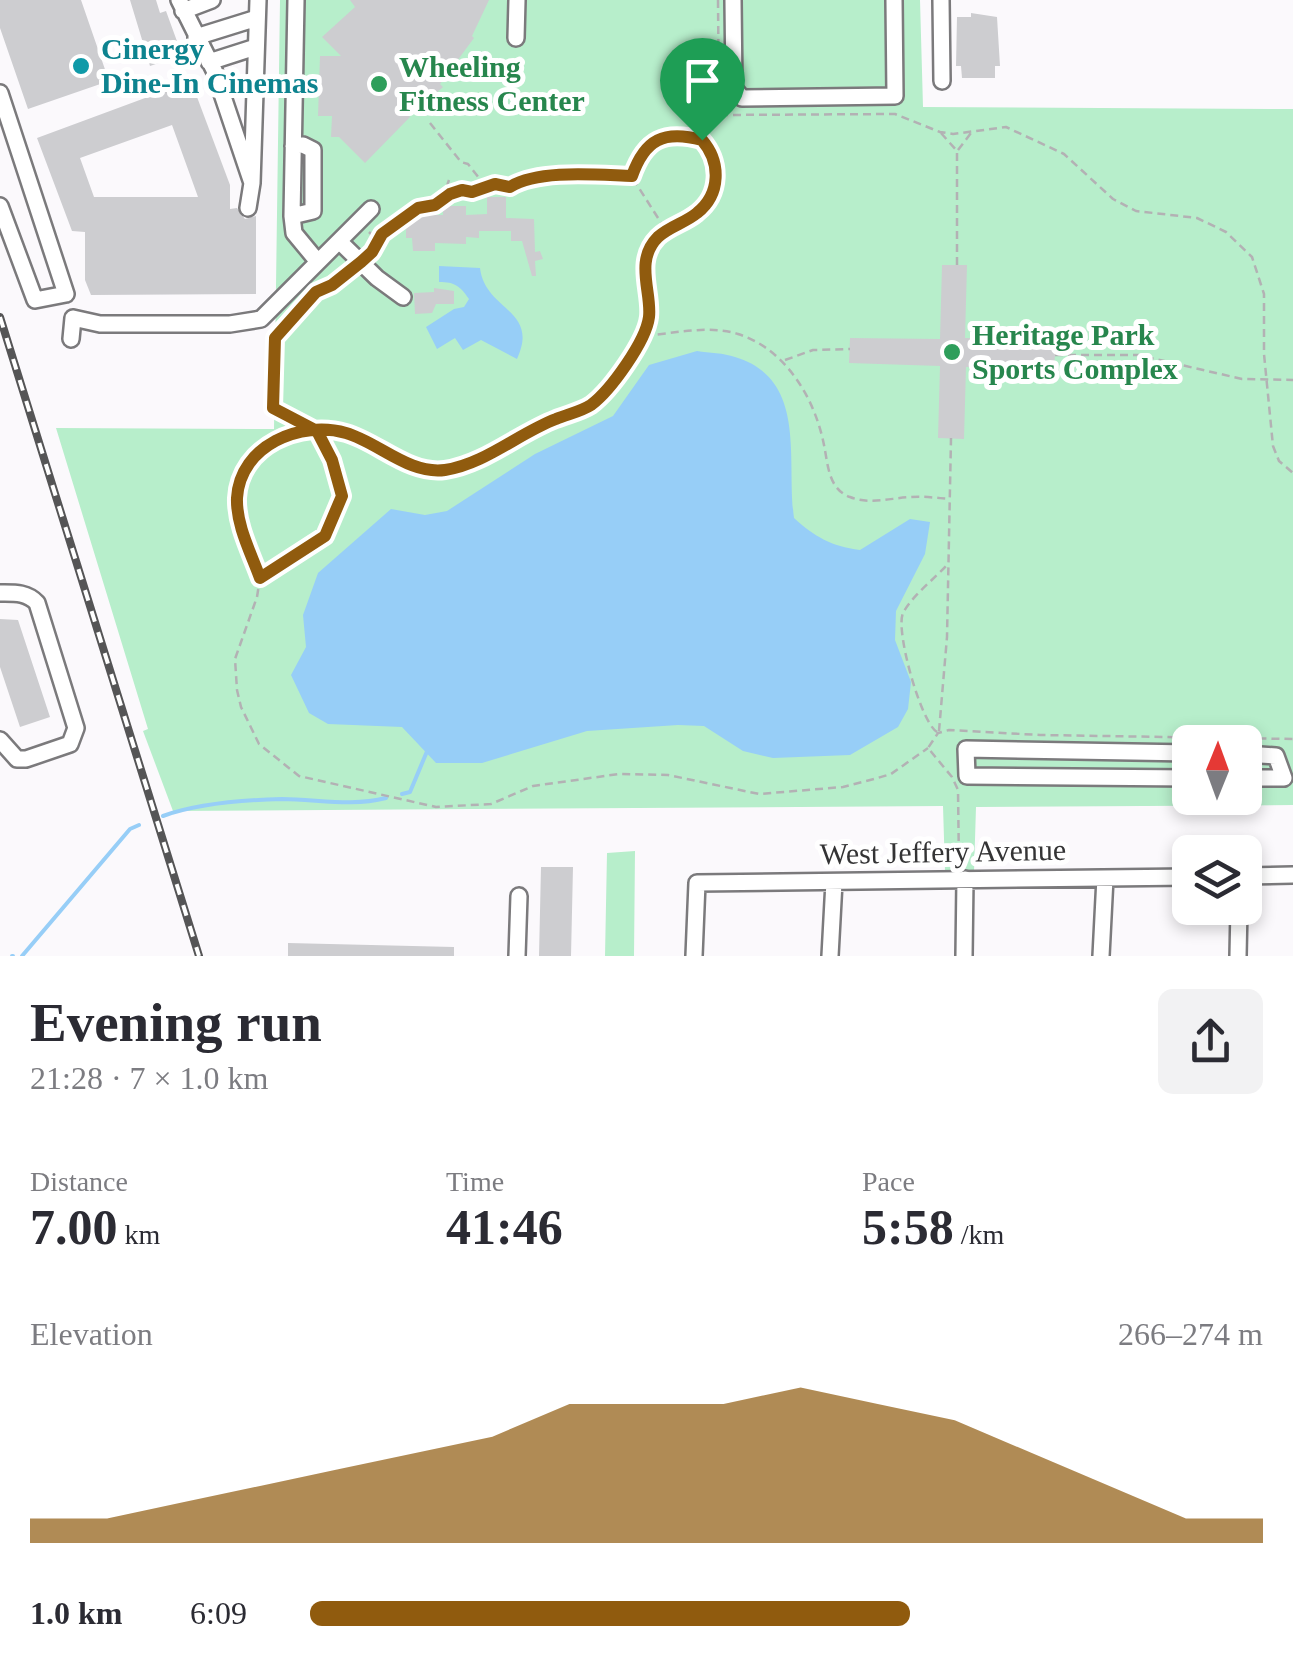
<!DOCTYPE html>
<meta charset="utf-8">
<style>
body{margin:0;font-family:Georgia,serif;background:#f2f2f3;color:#2b2b33;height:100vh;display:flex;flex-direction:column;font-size:38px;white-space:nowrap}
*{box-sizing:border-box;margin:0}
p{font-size:32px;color:#7c7c81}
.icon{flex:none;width:55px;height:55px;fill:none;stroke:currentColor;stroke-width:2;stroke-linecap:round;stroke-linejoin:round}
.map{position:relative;height:956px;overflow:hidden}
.drawer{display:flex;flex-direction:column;background:#fff;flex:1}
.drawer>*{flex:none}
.needle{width:65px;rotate:1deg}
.buttons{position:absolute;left:1172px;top:725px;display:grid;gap:20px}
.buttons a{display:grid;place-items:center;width:90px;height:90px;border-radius:15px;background:#fff;box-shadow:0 5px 15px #0003;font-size:50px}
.pin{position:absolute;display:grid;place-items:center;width:85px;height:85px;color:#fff;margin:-102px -42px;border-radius:50% 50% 50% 0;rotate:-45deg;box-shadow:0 0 10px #0007}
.pin .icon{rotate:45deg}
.round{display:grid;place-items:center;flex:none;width:105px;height:105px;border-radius:15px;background:#f2f2f3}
.head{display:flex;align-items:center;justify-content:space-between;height:170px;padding:0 30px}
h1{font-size:55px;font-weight:700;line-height:75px}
.metrics{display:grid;grid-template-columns:repeat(3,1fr);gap:15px;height:170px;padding:10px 30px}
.metrics div{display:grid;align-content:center}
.metrics b{font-size:50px;font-weight:700}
.metrics small{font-size:28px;font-weight:400}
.metrics p{font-size:28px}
.chart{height:280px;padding:20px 30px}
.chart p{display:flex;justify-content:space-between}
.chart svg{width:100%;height:180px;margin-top:10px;fill:#905b0e;opacity:.7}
ul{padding:0 30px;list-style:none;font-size:32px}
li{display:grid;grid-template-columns:160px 120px 1fr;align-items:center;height:75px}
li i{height:25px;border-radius:12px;background:#905b0e}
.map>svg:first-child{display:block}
</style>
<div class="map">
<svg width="1293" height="956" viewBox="0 0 1293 956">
<rect width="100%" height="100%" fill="#fbf9fc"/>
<path fill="#b7eecb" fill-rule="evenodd" d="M280 0H920L923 107 1293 109V805L976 807 974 872 945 871 943 806 173 811 143 731 148 729 56 428 274 429ZM1190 742H1245V798H1190Z
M635 851 634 956H605L607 853Z"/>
<path fill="#97cef7" d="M439 266 480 268C485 311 540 309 517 359L481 340 463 350 455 338 437 349 426 327 454 309 464 307 469 299C460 286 455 282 439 282Z
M697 351C709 353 724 353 735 357 808 379 786 459 794 518 815 537 831 546 860 550L910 519 930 522 925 554 896 611 895 640 911 682 908 709 898 727 850 755 773 758 743 751 704 726 678 725 587 731 482 763H436L402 727 328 724 309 713 291 675 306 647 303 615 318 573 391 509 425 515 447 511 535 454 613 416 649 365Z"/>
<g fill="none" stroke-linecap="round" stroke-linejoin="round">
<path stroke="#97cef7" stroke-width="4" d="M402 794 410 792 428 749
M163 816C199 803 244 800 282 799 317 799 351 807 386 798
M12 956H13
M22 956 130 829 139 825"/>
</g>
<path fill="#cdcdd0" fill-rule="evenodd" d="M0 0H81L109 81 28 109 0 28Z
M130 0H156L160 13 166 11 182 55 150 66Z
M350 0H489L472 36 474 38 440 84 443 87 424 104 418 98 405 111 410 117 365 163 339 137H331L332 116H318L320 56H341L322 37 355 7Z
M971 13 997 17 1000 66H995V78H962L961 66H956L957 17H971Z
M191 81 230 185V209L237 208 245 219 256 216V294L91 295 85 280V232L72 231 37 138ZM172 125 198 197H94L80 158Z
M487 197H506V218L534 219 535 252 540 251 543 259 535 261 536 276H532L522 241H511V231H479V238L466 237V244L435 243V251H413L412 238H406V215H443V206H466V215L487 214Z
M942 265H967L965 338 1056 340 1054 369 966 367 964 439 938 438 940 366 849 363 850 338 940 339Z
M434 288 454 291V304H436L432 313 415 314 414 293 434 292Z
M0 619 18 620 50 717 20 727 0 667Z
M541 867H573L571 956H539Z
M288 943 454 947V956H288Z"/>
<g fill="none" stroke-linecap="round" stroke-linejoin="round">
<defs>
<path id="minor" d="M179 0 214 70 252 183 258 0
M296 0 292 216 294 233 318 262
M733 0 734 88 742 98 895 96 894 0
M941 0 942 81
M183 11 212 0
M196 37 257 18
M516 38 517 0
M209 62 256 47
M0 93 66 294 35 300 0 206
M248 208 252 183
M292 216 313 211V150L303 145 293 146
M339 241 377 278 403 297
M71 339 73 318 100 324H230L261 319 371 209
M0 593C14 593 27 592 37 603L76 728 70 744 26 759H17L0 740
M1190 753 966 749 967 776 1190 778
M1245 754 1276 756 1284 778H1245
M1245 876 1293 875
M517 956 519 896
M694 956 697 883 1190 877
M830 956 834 882
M964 956 965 879
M1101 956 1105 878
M1238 956 1239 908"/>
</defs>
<use href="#minor" stroke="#7b7a7c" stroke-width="20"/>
<path stroke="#b3b1b4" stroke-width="2.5" stroke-dasharray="8 5" stroke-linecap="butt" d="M718 0 719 113
M728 104 702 140C721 162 721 194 697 213 684 224 663 227 654 243 635 276 659 309 642 338 630 360 612 389 591 404 581 412 568 414 557 419 523 432 467 475 431 469 400 465 376 443 347 433 338 430 327 431 317 431 322 444 330 454 334 466 355 537 306 544 260 578L257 597 235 659 237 690 241 707 259 744 299 776 436 807 491 804 533 786 619 774 668 775 759 794 843 787 874 779 891 774 928 748
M720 115 895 114 940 132 953 134 1006 127 1064 154 1113 199 1136 211 1197 218 1226 232 1252 257 1264 294V354L1273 446 1279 461 1293 473
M430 123 461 162 468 164 483 183 490 184
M941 133 957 151V265
M958 150 971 133
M497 186C513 189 526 177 543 175 568 172 606 175 632 177
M443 197 449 180
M665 229 632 177C644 142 665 130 700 139
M369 232 378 241
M369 255 382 234 418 208 435 205 457 191 472 193 495 185
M645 336C674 333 710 325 738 334 786 349 815 399 824 445 828 464 828 489 850 497 870 505 890 498 911 497 924 496 937 498 950 499
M1055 355H1138L1242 379 1293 380
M785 360 813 350 850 349
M316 430 273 408V345L275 337 315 293 351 270
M259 577C250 552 239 528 238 501 235 460 278 430 316 431
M939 731 947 637 951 438
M937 732C921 723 895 630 903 613 912 596 933 580 946 566
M959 867 958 790 952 777 928 748 938 733 949 730 1040 735 1293 739"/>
<use href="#minor" stroke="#fff" stroke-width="15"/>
<defs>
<path id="rail" d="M0 317 199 956"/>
</defs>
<use href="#rail" stroke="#555556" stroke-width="8"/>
<use href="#rail" stroke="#fff" stroke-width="4" stroke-dasharray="11" stroke-linecap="butt"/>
</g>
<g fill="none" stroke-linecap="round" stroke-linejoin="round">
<defs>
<path id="route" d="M702 140C664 130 645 139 632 176 598 175 539 169 510 187L495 184 472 192 462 190 450 194 435 205 418 208 382 234 372 252 361 262 332 285 316 292 275 338 273 408 317 431 332 460 342 496 325 536 260 578C251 553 236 525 237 498 240 445 301 420 346 433 378 442 409 475 445 470 485 464 519 433 556 419 568 414 580 412 591 405 611 390 646 341 649 317 652 292 634 261 658 237 670 226 685 223 697 213 721 194 721 162 702 140"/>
</defs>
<use href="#route" stroke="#fff" stroke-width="20"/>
<use href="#route" stroke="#905b0e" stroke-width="12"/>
</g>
<circle fill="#0f9aa8" stroke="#fff" stroke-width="4" cx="81" cy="66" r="10"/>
<g fill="#2e9e5b" stroke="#fff" stroke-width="4">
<circle cx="379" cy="84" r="10"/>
<circle cx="952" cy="352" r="10"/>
</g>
<g text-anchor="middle" stroke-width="10" stroke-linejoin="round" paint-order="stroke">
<g font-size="30" font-weight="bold" fill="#0d838f" stroke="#fff" text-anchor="start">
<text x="101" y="59">Cinergy<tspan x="101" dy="34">Dine-In Cinemas</tspan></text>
</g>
<g font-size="30" font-weight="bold" fill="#27864d" stroke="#fff" text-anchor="start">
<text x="399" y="77">Wheeling<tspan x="399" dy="34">Fitness Center</tspan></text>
<text x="972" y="345">Heritage Park<tspan x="972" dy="34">Sports Complex</tspan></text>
</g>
<g font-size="30" fill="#343435" stroke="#fff">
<text transform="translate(943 852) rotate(-1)" y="10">West Jeffery Avenue</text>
</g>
</g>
</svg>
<div class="buttons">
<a><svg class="needle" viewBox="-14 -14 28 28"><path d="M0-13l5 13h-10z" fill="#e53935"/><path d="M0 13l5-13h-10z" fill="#7c7c81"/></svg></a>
<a><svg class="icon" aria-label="layers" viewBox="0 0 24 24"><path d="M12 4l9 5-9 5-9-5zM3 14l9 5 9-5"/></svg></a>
</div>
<div class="pin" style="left:702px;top:140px;background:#1e9e55"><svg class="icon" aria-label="arrive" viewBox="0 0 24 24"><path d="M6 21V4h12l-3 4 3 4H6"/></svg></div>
</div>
<section class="drawer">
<div class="head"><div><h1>Evening run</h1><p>21:28 · 7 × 1.0 km</p></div><a class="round"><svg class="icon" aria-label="share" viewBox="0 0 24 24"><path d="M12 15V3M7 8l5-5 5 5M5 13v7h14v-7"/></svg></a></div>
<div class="metrics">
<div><p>Distance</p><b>7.00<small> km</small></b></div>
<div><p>Time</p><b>41:46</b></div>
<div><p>Pace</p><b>5:58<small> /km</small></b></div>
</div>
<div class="chart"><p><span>Elevation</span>266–274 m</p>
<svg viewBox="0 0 160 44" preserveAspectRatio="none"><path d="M0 44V38L10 38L20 34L30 30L40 26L50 22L60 18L70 10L80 10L90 10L100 6L110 10L120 14L130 22L140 30L150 38L160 38V44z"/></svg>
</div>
<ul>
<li><b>1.0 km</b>6:09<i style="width:63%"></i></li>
</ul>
</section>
